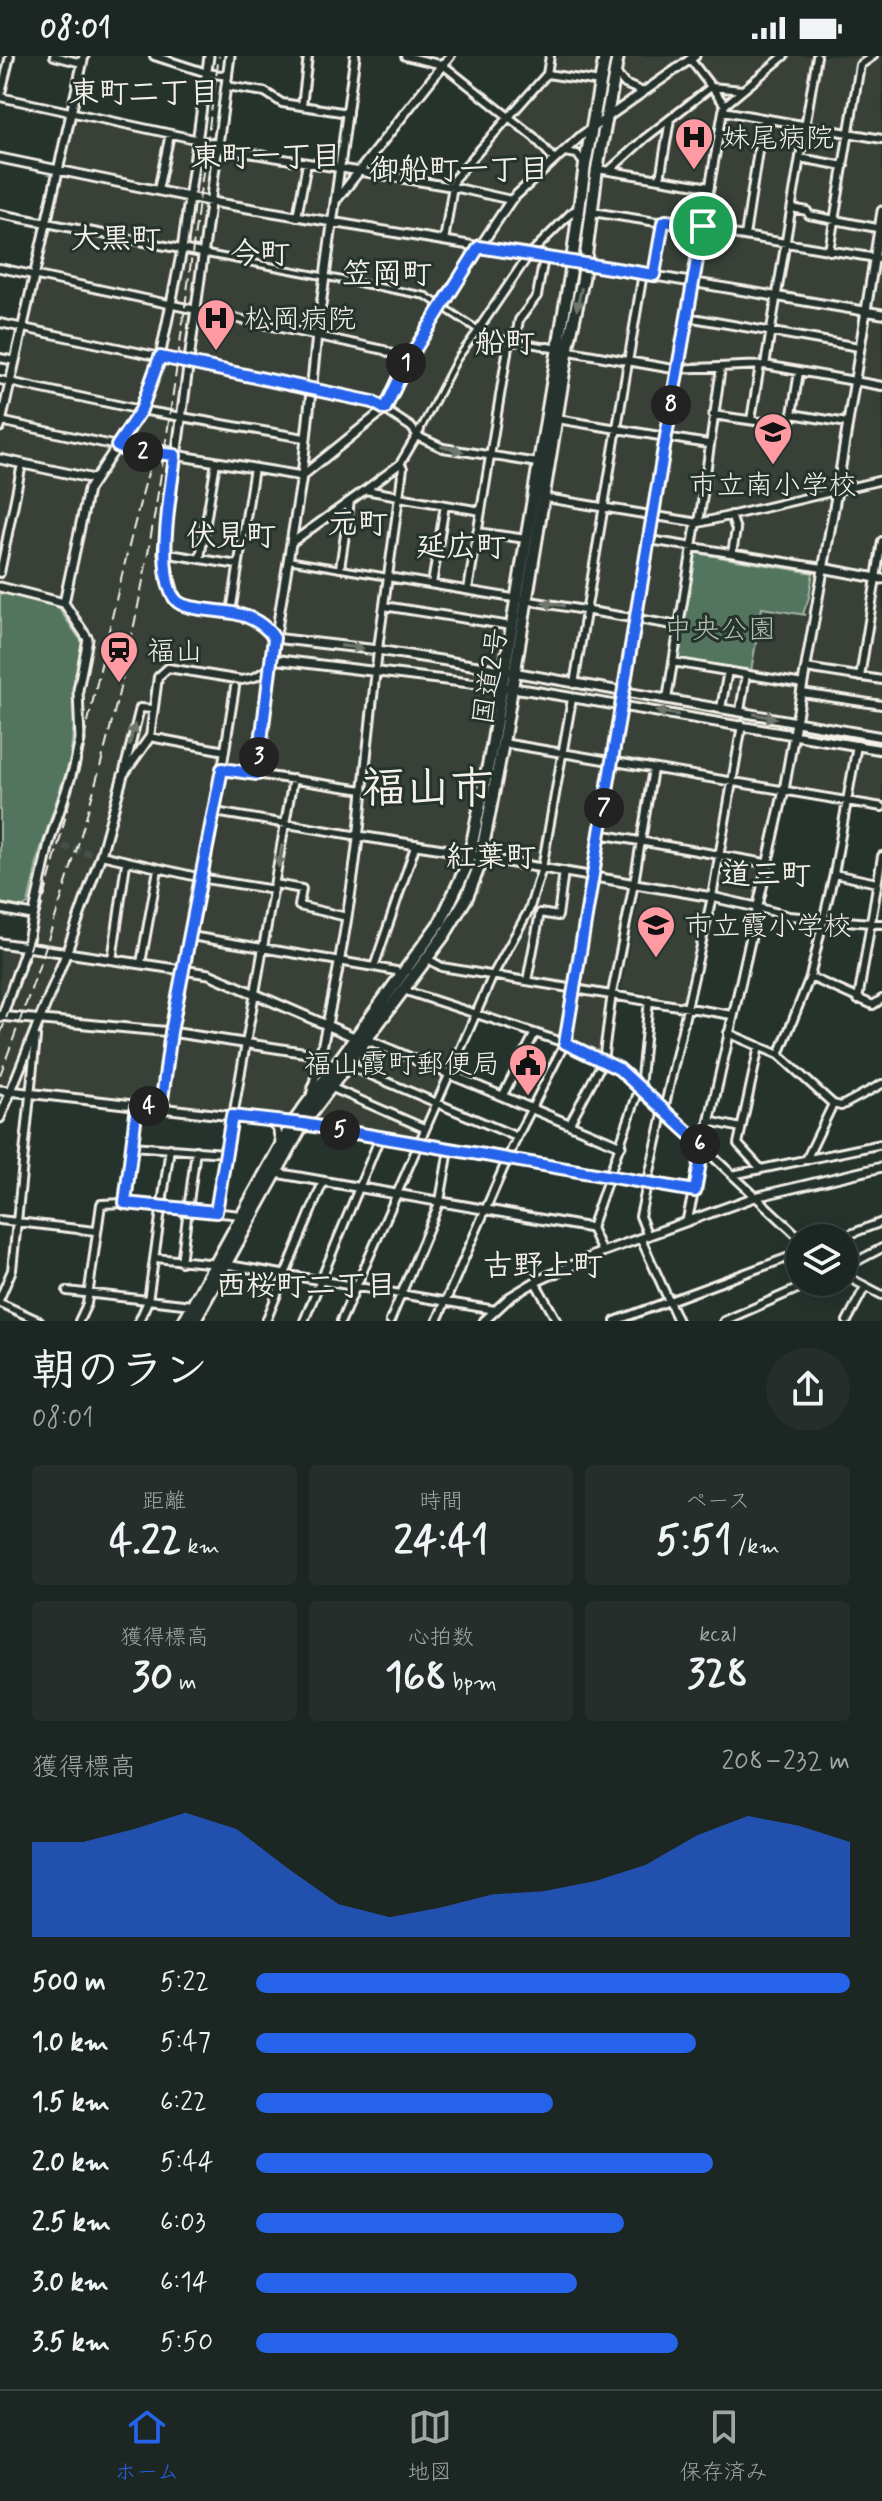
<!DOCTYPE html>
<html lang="ja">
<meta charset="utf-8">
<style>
body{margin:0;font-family:Mynerve,"Klee One",sans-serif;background:#252e2a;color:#f1f3f6;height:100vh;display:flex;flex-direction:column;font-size:30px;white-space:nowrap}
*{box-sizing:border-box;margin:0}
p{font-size:26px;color:#a0a5a5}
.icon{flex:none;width:44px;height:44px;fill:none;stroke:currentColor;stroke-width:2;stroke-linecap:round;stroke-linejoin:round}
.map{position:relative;height:1265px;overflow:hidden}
.drawer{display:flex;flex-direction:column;background:#1c2622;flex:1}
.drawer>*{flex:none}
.tools{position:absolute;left:786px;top:1168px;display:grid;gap:16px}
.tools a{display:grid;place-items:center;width:72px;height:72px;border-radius:50%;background:#1c2622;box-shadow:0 4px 20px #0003,0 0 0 2px #3a4340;font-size:40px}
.pin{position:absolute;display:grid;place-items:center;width:68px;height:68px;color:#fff;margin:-34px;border:4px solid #fff;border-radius:50%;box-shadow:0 2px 8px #0007}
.km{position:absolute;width:40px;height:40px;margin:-20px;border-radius:50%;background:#222;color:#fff;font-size:22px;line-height:40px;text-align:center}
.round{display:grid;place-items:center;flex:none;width:84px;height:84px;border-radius:42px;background:#252e2a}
.summary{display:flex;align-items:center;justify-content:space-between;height:136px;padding:0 32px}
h1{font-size:44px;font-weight:700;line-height:60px}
.stats{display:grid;grid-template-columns:repeat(3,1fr);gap:12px;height:136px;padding:8px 32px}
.stats div{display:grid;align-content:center;border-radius:8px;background:#252e2a;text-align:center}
.stats b{font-size:40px;font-weight:700}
.stats small{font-size:22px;font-weight:400}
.stats p{font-size:22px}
.chart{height:224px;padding:16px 32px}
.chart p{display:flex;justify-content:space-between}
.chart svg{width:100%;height:144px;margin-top:8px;fill:#2563eb;opacity:.7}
ul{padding:0 32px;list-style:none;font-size:26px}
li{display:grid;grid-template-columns:128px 96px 1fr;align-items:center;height:60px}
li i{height:20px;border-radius:10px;background:#2563eb}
.status{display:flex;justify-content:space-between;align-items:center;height:56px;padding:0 40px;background:#1c2622;direction:ltr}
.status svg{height:22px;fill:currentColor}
.tabs{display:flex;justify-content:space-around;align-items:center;height:112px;border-top:2px solid #3a4340;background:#1c2622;font-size:22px;color:#a0a5a5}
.tabs a{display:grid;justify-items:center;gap:4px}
.tabs .selected{color:#2563eb}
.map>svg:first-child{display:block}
</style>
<div class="status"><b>08:01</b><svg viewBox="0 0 49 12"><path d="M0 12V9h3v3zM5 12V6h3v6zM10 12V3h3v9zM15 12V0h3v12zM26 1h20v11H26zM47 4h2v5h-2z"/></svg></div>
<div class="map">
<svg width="882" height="1265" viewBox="0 0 882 1265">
<rect width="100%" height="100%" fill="#26332d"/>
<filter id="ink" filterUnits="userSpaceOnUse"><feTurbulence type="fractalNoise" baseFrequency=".0125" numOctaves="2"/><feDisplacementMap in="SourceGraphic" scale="16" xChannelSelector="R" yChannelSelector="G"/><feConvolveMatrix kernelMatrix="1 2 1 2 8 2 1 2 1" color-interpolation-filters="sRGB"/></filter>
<g filter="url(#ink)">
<path fill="#394137" d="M551 0H882V752L782 735 758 854 708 842 636 831 611 941 603 1007 558 984 476 958 415 1087 270 1064 0 1036V887L27 889 79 693 77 638 88 584 65 546 0 530V372L69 57 224 90 450 130 547 21Z
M641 833 707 845 684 944 621 933Z"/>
<path fill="#52755f" stroke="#a3b3a4" stroke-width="2" d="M696 497 813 517 809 541 803 558 806 559 762 552 751 615 677 603Z
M0 536 57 550 82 586 73 635 74 667 70 704 39 798 28 848 23 851 0 847Z"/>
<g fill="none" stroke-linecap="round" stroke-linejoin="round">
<path stroke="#455049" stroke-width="7" stroke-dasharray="7 3.5" stroke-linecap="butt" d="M53 788 93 798"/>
<defs>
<path id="pedestrian" d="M207 198 426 240 489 281 547 291
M420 374 457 303 478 274
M288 504 388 521"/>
<path id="minor" d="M54 0 82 7
M154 0 207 17 228 20
M405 0 443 9 534 81 555 104
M690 3 725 49
M615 16 625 28 643 36
M547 18 600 26
M226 30 265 36 282 47 348 57
M0 41 213 87 224 93 453 131 511 144
M0 41 10 0
M302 50 308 0
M723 55 882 83
M564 96 577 98 585 109
M800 102 844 110
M597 113 710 131
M610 114 644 83 711 31 743 34
M660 123 670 63
M158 134 170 78
M792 152 807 155 809 159 882 173
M592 156 663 167
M0 158 207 198
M297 161 307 107
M702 173 882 203
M745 180 763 62
M444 185 454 123 547 18 550 0
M829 195 860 9 873 0
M0 212 384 294 407 306
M654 219 663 167 703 170
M687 261 859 291
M0 267 373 346 411 371 419 381 443 392 538 407
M478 274 528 200 572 156 580 152
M515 286 519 264 537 240 544 202
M547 291 673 313 765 309 882 330
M0 302 15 305
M765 309 817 0
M0 324 141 354 304 382
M792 358 847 367
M713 359 790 370 799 316
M557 363 708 388
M751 364 760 309
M0 365 117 390
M365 434 400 408 420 374
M399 441 481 455
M540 441 699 467 882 424
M731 459 736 474 732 497
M699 467 721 311
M477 476 526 483
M650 484 822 512
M291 487 365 434 399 440
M163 497 238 509
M200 502 216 406
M340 512 350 445
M0 517 22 408
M388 521 679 570
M432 528 445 449
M468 534 509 285
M176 545 182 548C213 555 255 552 274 582
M384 550 511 570
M231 556 254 412
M673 606 803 628
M806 612 882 624
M860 621 882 485
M574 628 643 217
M802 637 882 649
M667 643 696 467
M721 652 728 615
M740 655 746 618
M503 687 882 751
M225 695 150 681 158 621 168 612 242 624 255 621 270 612
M222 713 235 631
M124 715 140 652 153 653
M257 718 272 603
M599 778 765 807
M359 780 215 756 222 713 363 734 379 585 403 412 400 408
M101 799 206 823 274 834
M834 818 877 827
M275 828 302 833 299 850 347 861
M756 851 789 860 882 868
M191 880 374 911 396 915 401 919
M426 902 442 911 732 959
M112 904 126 807
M141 907 158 813
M374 911 416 788
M810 921 873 949 882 943
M527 925 540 857 558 860 564 815
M403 934 565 987 619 1013 800 1182
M858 944 882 800
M728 977 779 999 833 1048 806 1104
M759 990 738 1088 761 1113
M779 999 810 921 834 818 857 689
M347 1009 517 1081
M330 1031 424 1072
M503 1039 535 977
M833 1048 841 1050 882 1028
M271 1065 277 1073 280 1087
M709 1065 741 1072
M570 1067 603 1005 612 937 634 827 653 713
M132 1090 225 1097
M732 1119 882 1088
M125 1147 137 1049
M216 1156 293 723
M0 1164 95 1175
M648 1180 640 1160 712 841 742 669
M840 1182 882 1166
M641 1183 678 1265
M602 1196 591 1172 640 1031 649 944
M155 1202 229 1209 495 1254
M181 1206 196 1094
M844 1212 882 1192
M844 1219 882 1239
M535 1226 557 1265
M67 1235 192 1249
M0 1242 12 1214 36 981 33 979
M0 1247 39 1265
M79 1265 87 1248 101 1148 125 1147 241 1159
M139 1265 148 1245 170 1092
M266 1265 323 1126
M304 1265 380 1081
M341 1265 493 919 529 854 542 812 572 643
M390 1265 440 1145 449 1094
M437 1265 517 1081 565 987 666 380 723 55 725 49 784 0
M615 1265 800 1197
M724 1265 813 1226
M847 1265 865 1231"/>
<path id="tertiary" d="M355 0 317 279 302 420 272 603 527 634 882 694
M0 102 218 147 882 258
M338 142 450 0
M0 371 84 0
M117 390 124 394 175 399 302 420 385 353 407 306 441 249 511 144 582 79 695 0
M117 390 126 388 170 395 175 399
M0 403 94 423
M822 512 882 523
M0 531 64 547
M176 545 163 497 230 0
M274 582 378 594 490 612 882 681
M359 780 462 796 489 803 712 841 756 851
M0 853 32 859
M0 887 209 918 354 981 373 986 621 1090
M0 960 171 976 321 999
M2 961 27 889 49 787 74 711 80 684 78 634 88 583 64 547 88 434 141 354 160 301 182 194 209 0
M0 1034 303 1068 695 1135
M311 1040C335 939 354 837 363 734
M161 1051 171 976 215 756
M0 1062 66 898 101 799 123 719 150 681
M276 1117 591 1172
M687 1165 784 734 837 435 882 155
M484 1265 510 1241 535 1226 602 1196 755 1141 882 1111"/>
<path id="trunk" d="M184 1265 293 1067 441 865 468 807 492 690 570 220 585 109 605 0
M194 1265 303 1068 445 878 467 841 479 811 503 687 569 286 583 223 597 113 618 0"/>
</defs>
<use href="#pedestrian" stroke="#f4f1e8" stroke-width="10"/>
<use href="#minor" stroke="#f4f1e8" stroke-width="12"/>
<use href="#tertiary" stroke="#f4f1e8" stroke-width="13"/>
<use href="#trunk" stroke="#f4f1e8" stroke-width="16"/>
<use href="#pedestrian" stroke="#26332d" stroke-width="4"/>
<use href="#minor" stroke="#26332d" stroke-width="6"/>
<use href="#tertiary" stroke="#26332d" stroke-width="7"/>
<use href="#trunk" stroke="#26332d" stroke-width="10"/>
<path stroke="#f4f1e8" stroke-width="2" stroke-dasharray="12 6" stroke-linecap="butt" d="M0 979C69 793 98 596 151 406
M0 1019C63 851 115 680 147 503 176 336 195 167 219 0"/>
</g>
<defs><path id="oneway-solid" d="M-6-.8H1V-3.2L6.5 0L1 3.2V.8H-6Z" transform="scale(2)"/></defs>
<g fill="#6e766e">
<use href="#oneway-solid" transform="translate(579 243) rotate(102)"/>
<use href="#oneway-solid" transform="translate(452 393) rotate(12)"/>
<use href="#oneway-solid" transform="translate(553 548) rotate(-171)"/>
<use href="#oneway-solid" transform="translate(352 591) rotate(7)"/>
<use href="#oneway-solid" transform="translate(667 657) rotate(-171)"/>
<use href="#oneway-solid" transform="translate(765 660) rotate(10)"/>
<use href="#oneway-solid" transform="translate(132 679) rotate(-76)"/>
<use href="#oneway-solid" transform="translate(280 800) rotate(100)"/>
</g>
</g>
<g fill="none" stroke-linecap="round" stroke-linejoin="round" filter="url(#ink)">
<defs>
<path id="route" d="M666 165 703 170 666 380 565 987 619 1013 703 1090 695 1135 303 1068 232 1060 216 1156 125 1147 137 1049 161 1051 171 976 222 713 257 718 274 582C265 568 249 560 233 557 219 554 188 554 178 546 153 526 172 429 175 399L124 394 117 390 141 354 160 301 373 346 385 353 407 306 479 191 654 219 663 167Z"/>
</defs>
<use href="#route" stroke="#fff" stroke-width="16"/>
<use href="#route" stroke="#2563eb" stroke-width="10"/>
</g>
<defs>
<symbol id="hospital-pin" viewBox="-11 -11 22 30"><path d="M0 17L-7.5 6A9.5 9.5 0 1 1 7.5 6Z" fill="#ff9aa2" stroke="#26332d"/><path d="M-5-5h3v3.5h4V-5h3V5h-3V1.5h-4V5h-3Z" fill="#111"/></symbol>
<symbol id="school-pin" viewBox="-11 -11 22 30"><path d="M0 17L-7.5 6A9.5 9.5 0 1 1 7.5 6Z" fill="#ff9aa2" stroke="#26332d"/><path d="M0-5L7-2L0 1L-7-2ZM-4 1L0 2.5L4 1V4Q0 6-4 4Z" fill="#111"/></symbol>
<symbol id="station-pin" viewBox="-11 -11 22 30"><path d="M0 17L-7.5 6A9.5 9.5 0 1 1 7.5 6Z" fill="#ff9aa2" stroke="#26332d"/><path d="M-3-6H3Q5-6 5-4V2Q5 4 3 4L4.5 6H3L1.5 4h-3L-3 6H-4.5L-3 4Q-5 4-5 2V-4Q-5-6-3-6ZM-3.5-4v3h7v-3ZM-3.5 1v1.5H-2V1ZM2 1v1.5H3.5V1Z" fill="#111"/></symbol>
<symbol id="civic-pin" viewBox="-11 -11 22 30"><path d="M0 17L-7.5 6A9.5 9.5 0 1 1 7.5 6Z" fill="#ff9aa2" stroke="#26332d"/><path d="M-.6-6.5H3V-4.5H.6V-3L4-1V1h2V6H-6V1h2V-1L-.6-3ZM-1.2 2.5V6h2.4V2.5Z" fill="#111"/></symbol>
</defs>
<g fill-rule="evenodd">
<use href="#hospital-pin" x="672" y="59" width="44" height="60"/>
<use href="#hospital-pin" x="194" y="240" width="44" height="60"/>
<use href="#school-pin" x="751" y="354" width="44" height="60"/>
<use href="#station-pin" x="97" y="572" width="44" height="60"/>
<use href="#school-pin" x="634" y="847" width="44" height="60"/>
<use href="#civic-pin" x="506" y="985" width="44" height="60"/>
</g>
<g text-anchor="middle" stroke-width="6" stroke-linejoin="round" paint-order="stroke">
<g font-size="28" fill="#f4f1e8" stroke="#26332d" text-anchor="start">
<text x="722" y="91">妹尾病院</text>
<text x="244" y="272">松岡病院</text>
<text x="773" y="438" text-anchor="middle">市立南小学校</text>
<text x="147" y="604">福山</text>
<text x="684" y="879">市立霞小学校</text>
<text x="500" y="1017" text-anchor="end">福山霞町郵便局</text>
</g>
<g font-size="28" fill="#b3bfb1" stroke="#26332d">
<text x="720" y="582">中央公園</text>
</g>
<g font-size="28" fill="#f4f1e8" stroke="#26332d">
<text transform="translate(489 620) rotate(-81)" y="10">国道2号</text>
</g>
<g font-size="30" font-weight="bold" fill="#f4f1e8" stroke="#26332d">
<text x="144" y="46">東町二丁目</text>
<text x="266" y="110">東町一丁目</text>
<text x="459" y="123">御船町一丁目</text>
<text x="116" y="192">大黒町</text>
<text x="260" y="207">今町</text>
<text x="387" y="227">笠岡町</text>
<text x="505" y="296">船町</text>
<text x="358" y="477">元町</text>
<text x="231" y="489">伏見町</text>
<text x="461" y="500">延広町</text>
<text x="491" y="810">紅葉町</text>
<text x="766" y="828">道三町</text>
<text x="543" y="1219">古野上町</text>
<text x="306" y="1239">西桜町二丁目</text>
</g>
<g font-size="44" font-weight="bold" fill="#f4f1e8" stroke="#26332d">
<text x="428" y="746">福山市</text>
</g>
</g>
</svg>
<div class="tools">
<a><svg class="icon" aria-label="layers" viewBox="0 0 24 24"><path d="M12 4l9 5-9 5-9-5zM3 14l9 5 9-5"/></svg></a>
</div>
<div class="pin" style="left:703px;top:170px;background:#1e9e55"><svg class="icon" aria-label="arrive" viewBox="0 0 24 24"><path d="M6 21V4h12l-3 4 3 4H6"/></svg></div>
<b class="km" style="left:406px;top:307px">1</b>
<b class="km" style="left:143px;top:396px">2</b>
<b class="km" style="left:259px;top:701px">3</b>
<b class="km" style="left:149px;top:1050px">4</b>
<b class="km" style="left:340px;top:1074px">5</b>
<b class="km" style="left:700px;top:1088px">6</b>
<b class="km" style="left:604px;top:752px">7</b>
<b class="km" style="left:671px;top:349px">8</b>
</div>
<section class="drawer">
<div class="summary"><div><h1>朝のラン</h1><p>08:01</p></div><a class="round"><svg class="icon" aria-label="share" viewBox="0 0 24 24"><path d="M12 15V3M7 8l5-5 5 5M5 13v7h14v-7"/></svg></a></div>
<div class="stats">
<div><p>距離</p><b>4.22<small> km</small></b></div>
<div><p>時間</p><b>24:41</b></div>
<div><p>ペース</p><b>5:51<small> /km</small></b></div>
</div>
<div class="stats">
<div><p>獲得標高</p><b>30<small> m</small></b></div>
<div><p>心拍数</p><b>168<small> bpm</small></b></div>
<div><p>kcal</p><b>328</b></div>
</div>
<div class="chart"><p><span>獲得標高</span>208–232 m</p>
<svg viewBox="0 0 160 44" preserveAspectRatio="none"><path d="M0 44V15L10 15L20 11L30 6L40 11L50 23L60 34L70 38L80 35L90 31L100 30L110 27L120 22L130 13L140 7L150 10L160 15V44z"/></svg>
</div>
<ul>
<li><b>500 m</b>5:22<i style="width:100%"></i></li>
<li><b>1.0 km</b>5:47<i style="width:74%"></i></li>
<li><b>1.5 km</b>6:22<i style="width:50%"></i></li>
<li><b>2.0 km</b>5:44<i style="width:77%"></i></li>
<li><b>2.5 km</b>6:03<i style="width:62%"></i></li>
<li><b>3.0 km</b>6:14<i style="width:54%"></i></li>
<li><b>3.5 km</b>5:50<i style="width:71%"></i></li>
</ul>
</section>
<nav class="tabs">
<a class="selected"><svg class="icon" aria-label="home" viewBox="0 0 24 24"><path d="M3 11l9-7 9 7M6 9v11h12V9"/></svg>ホーム</a>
<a><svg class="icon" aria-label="map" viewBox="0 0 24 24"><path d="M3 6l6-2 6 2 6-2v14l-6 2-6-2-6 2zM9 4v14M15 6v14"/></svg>地図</a>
<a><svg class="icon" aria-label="saved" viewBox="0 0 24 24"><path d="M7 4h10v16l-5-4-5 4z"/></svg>保存済み</a>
</nav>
